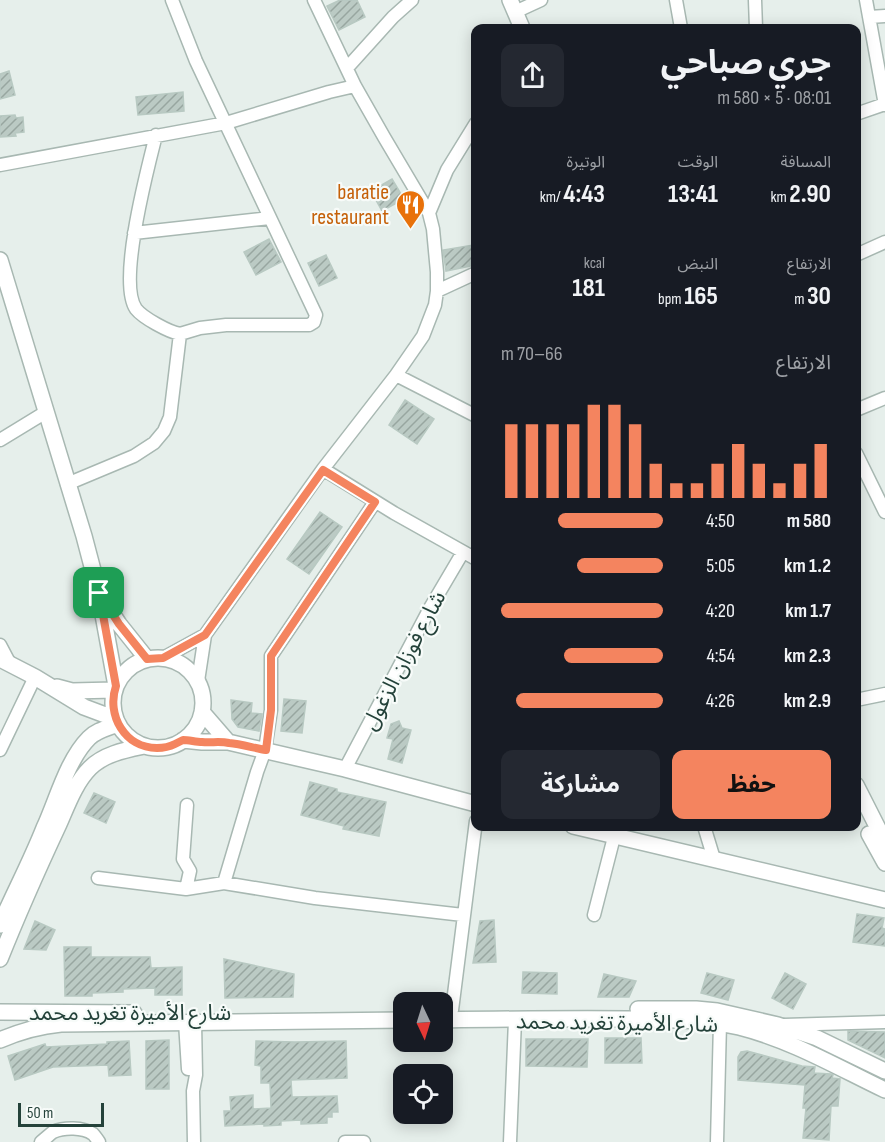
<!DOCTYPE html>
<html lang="ar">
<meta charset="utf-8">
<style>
body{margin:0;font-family:"Sofia Sans Condensed","Noto Sans Arabic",sans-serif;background:#242831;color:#f1f3f6;direction:rtl;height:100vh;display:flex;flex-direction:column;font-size:22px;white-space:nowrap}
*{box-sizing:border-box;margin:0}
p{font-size:20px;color:#9ea1a6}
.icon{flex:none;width:33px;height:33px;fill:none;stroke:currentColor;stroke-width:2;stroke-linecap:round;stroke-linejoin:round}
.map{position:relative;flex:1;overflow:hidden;direction:ltr}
.drawer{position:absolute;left:471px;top:24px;width:390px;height:807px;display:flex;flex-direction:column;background:#171b24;border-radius:12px;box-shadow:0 3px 15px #0003;direction:rtl}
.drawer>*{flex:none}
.needle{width:39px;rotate:176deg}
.controls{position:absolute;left:393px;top:992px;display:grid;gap:12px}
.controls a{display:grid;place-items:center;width:60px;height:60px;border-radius:12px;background:#171b24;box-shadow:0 3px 15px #0003;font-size:30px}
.scale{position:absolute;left:18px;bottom:15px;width:86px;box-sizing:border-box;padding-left:6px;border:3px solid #24423a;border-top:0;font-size:16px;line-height:21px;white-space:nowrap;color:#24423a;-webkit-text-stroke:4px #f7fbf9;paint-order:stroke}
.pin{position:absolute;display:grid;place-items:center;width:51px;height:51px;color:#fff;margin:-26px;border-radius:12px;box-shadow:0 3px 9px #0006}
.round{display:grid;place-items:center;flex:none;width:63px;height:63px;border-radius:12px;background:#242831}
.head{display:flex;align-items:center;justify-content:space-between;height:102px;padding:0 30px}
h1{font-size:33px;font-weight:700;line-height:45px}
.figures{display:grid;grid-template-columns:repeat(3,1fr);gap:9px;height:102px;padding:6px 30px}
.figures div{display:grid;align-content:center}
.figures b{font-size:26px;font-weight:700}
.figures small{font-size:16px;font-weight:400}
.figures p{font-size:16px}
.chart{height:168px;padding:12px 30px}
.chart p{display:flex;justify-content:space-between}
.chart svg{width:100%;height:108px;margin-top:6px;stroke:#f4845f;stroke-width:6}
.button{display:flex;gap:12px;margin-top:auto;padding:12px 30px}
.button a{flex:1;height:69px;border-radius:12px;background:#f4845f;color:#111;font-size:24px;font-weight:700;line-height:69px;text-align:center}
.button a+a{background:#242831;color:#f1f3f6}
ul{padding:0 30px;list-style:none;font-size:20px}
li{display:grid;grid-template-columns:96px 72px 1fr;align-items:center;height:45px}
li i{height:15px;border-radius:8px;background:#f4845f}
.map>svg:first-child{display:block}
</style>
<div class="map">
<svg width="885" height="1142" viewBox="0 0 885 1142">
<defs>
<pattern id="building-hatch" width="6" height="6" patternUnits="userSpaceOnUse" patternTransform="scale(1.5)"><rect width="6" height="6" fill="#bbcac4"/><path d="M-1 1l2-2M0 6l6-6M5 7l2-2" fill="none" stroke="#98a6a0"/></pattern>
</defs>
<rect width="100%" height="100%" fill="#e6efeb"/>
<path fill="url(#building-hatch)" stroke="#b8c9c2" stroke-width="1.5" d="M340 0H357L365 17 339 30 327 6Z
M9 71 15 95 0 99V74Z
M183 92 184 111 138 115 136 97Z
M15 115 16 118 23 117 24 132 15 133 16 136 0 137V116Z
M392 179 404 199 382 211 371 191Z
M269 239 281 262 256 275 244 252Z
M473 245 476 265 446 271 443 250Z
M326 255 337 278 319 286 308 263Z
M405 400 434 419 417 444 389 425Z
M320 512 342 527 309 574 287 559Z
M284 699 306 701 302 733 281 731Z
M231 700 252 703 251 713 262 714 259 731 238 727 232 719Z
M399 721 402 728 411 730 402 763 388 759 393 739 387 738 391 724Z
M310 782 337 789V792L386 802 379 836 343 829 344 826 301 815Z
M94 793 115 802 106 823 84 813Z
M857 914 884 918 882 928 885 929V946L853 942Z
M494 920 496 962 473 963 480 921Z
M35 921 55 930 46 950 24 949Z
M64 947H91V957H150L151 968 182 967V995H155V988L123 989V992L92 993V996H65Z
M224 959 294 974 293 997 225 998Z
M523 972 557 973V994L522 993Z
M707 973 734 980 728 1000 701 993Z
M785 973 806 984 793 1009 772 998Z
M604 974 636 981 629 997H598Z
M848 1031 885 1032V1058L848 1040Z
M605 1038H641L642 1063H605Z
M526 1039H588L587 1067 526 1066Z
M169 1040V1089H146V1041Z
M129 1041 131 1075 109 1076 108 1065 53 1067 15 1080 8 1056 45 1044 46 1047 107 1044V1042Z
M256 1041 295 1042 346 1041 347 1078 291 1080 292 1097 337 1096 338 1112H332V1117H327V1123L301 1124V1120L281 1121V1125L264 1126V1124L225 1126 224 1111H231L230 1097 253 1095V1109L271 1108 270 1083H261V1066L255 1065Z
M747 1051 802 1066 815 1067 814 1073 831 1074 833 1075 832 1078 840 1079 838 1106H831L829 1140 803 1138 806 1108H803L805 1085 738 1080V1057L741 1052Z"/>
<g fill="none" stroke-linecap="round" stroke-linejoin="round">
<defs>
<path id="minor" d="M172 0 196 61 316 315 314 322 309 325H226L200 328 180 334
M676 0 681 28
M755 0 756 28
M866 0 885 105
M515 12 541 0
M869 17 885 16
M347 68 393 17 412 0
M856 114 885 104
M0 165 226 123 329 92 355 86
M429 213 447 170 476 123
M134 233 270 218
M856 255 885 242
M437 291 476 273
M396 375 476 416
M856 410 885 398
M0 440 46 412
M856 453 885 512
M323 469 394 513 476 559
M67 484 134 456 154 443 164 431 170 417 180 334C169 332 143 318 136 309 117 282 148 167 156 135
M0 645 10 664
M163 658 205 635
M198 681 205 635 323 469 396 375 423 336 435 305 437 291V272L433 229 429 213 384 137 355 86 314 0
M856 700 885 694
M0 750 35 677
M345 769 430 608 463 552
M704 826 714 859
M98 878 186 889 224 883 315 898 463 915
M224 883 257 772 265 750 271 710V656L375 502
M186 889 190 871 183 859 187 805
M594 915 614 837
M452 1010 476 821
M185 1022 188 1069
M784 1025 885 1022
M41 1142C45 1139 49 1135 53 1132 64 1127 83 1127 93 1134 95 1136 97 1139 99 1142
M194 1142 193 1091 196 1075 195 1022
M345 1142H364
M510 1142 515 1020
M717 1142 720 1023"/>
<path id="tertiary" d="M510 0 522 28
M0 260 84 536 99 593 116 686
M102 598 119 624 147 659
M113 703a45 45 0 1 1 90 0a45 45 0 1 1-90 0Z
M0 659 35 677 84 707 116 719
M57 687 72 691 114 690
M202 712 228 742
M183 740 202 742H228L345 769 476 804
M856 785 885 842
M573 826 885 900
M869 834 885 863
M0 925C14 893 31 861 44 828 57 800 67 760 89 738 97 730 108 728 118 724
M0 959C18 914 38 869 59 824 67 806 75 783 90 768 104 754 125 750 144 746
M638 1009H696L717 1011 778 1025 817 1038 885 1071
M0 1012 134 1013
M442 1020C508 1019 573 1018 639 1019 672 1020 706 1019 739 1027 791 1040 837 1067 885 1090
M0 1040C21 1031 39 1026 61 1024L404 1020"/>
</defs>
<use href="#minor" stroke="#a8b8b2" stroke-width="15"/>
<use href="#tertiary" stroke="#a8b8b2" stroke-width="18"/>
<use href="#minor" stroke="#fff" stroke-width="12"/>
<use href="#tertiary" stroke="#fff" stroke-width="15"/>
</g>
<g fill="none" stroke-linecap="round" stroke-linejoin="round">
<defs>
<path id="route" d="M323 470 375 502 271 656V710L266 750C254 748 241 744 229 743 220 741 211 743 202 742 196 742 189 740 183 740 181 741 177 743 175 744 169 747 163 748 157 748 125 748 106 715 116 686L99 593 119 624 147 659 163 658 205 635Z"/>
</defs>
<use href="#route" stroke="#fff" stroke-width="12"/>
<use href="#route" stroke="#f4845f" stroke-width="8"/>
</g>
<defs>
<symbol id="restaurant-pin" viewBox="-11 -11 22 30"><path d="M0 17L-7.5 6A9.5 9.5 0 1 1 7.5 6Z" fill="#e8710a" stroke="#f7fbf9"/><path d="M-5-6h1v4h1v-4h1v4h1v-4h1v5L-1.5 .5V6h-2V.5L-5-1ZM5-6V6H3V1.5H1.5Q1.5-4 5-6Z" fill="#fff"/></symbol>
</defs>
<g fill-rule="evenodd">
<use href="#restaurant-pin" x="394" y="188" width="33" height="45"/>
</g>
<g text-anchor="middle" stroke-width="4.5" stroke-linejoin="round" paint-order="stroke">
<g font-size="22" fill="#c56008" stroke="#f7fbf9" text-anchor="end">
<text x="389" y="199">baratie<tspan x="389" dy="25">restaurant</tspan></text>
</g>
<g font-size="22" fill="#24423a" stroke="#f7fbf9">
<text transform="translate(403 660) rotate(-62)" y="8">شارع فوزان الزغول</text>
<text x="130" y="1020">شارع الأميرة تغريد محمد</text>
<text transform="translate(617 1022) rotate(1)" y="8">شارع الأميرة تغريد محمد</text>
</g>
</g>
</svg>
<div class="controls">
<a><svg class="needle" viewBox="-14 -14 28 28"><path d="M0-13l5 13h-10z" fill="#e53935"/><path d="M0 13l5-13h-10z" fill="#9ea1a6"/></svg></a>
<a><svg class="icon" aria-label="locate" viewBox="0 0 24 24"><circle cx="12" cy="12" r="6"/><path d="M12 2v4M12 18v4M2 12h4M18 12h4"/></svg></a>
</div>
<div class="scale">50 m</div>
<div class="pin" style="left:99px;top:593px;background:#1e9e55"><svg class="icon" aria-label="arrive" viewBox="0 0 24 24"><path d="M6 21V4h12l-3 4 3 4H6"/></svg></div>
<section class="drawer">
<div class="head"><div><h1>جري صباحي</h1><p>08:01 · 5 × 580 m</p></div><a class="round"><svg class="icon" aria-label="share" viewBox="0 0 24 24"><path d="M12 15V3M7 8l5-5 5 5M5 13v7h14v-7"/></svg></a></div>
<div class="figures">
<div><p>المسافة</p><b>2.90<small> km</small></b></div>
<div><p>الوقت</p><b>13:41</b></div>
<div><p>الوتيرة</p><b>4:43<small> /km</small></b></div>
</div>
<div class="figures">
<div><p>الارتفاع</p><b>30<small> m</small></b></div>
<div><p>النبض</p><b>165<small> bpm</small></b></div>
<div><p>kcal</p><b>181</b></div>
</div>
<div class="chart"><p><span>الارتفاع</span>66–70 m</p>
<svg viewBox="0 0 160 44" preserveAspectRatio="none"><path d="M5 44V14M15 44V14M25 44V14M35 44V14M45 44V6M55 44V6M65 44V14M75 44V30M85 44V38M95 44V38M105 44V30M115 44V22M125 44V30M135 44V38M145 44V30M155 44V22"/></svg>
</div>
<ul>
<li><b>580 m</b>4:50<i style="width:65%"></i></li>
<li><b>1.2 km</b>5:05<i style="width:53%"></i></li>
<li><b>1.7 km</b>4:20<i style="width:100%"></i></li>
<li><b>2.3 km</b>4:54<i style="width:61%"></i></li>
<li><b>2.9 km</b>4:26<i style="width:91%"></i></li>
</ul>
<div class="button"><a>حفظ</a><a>مشاركة</a></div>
</section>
</div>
